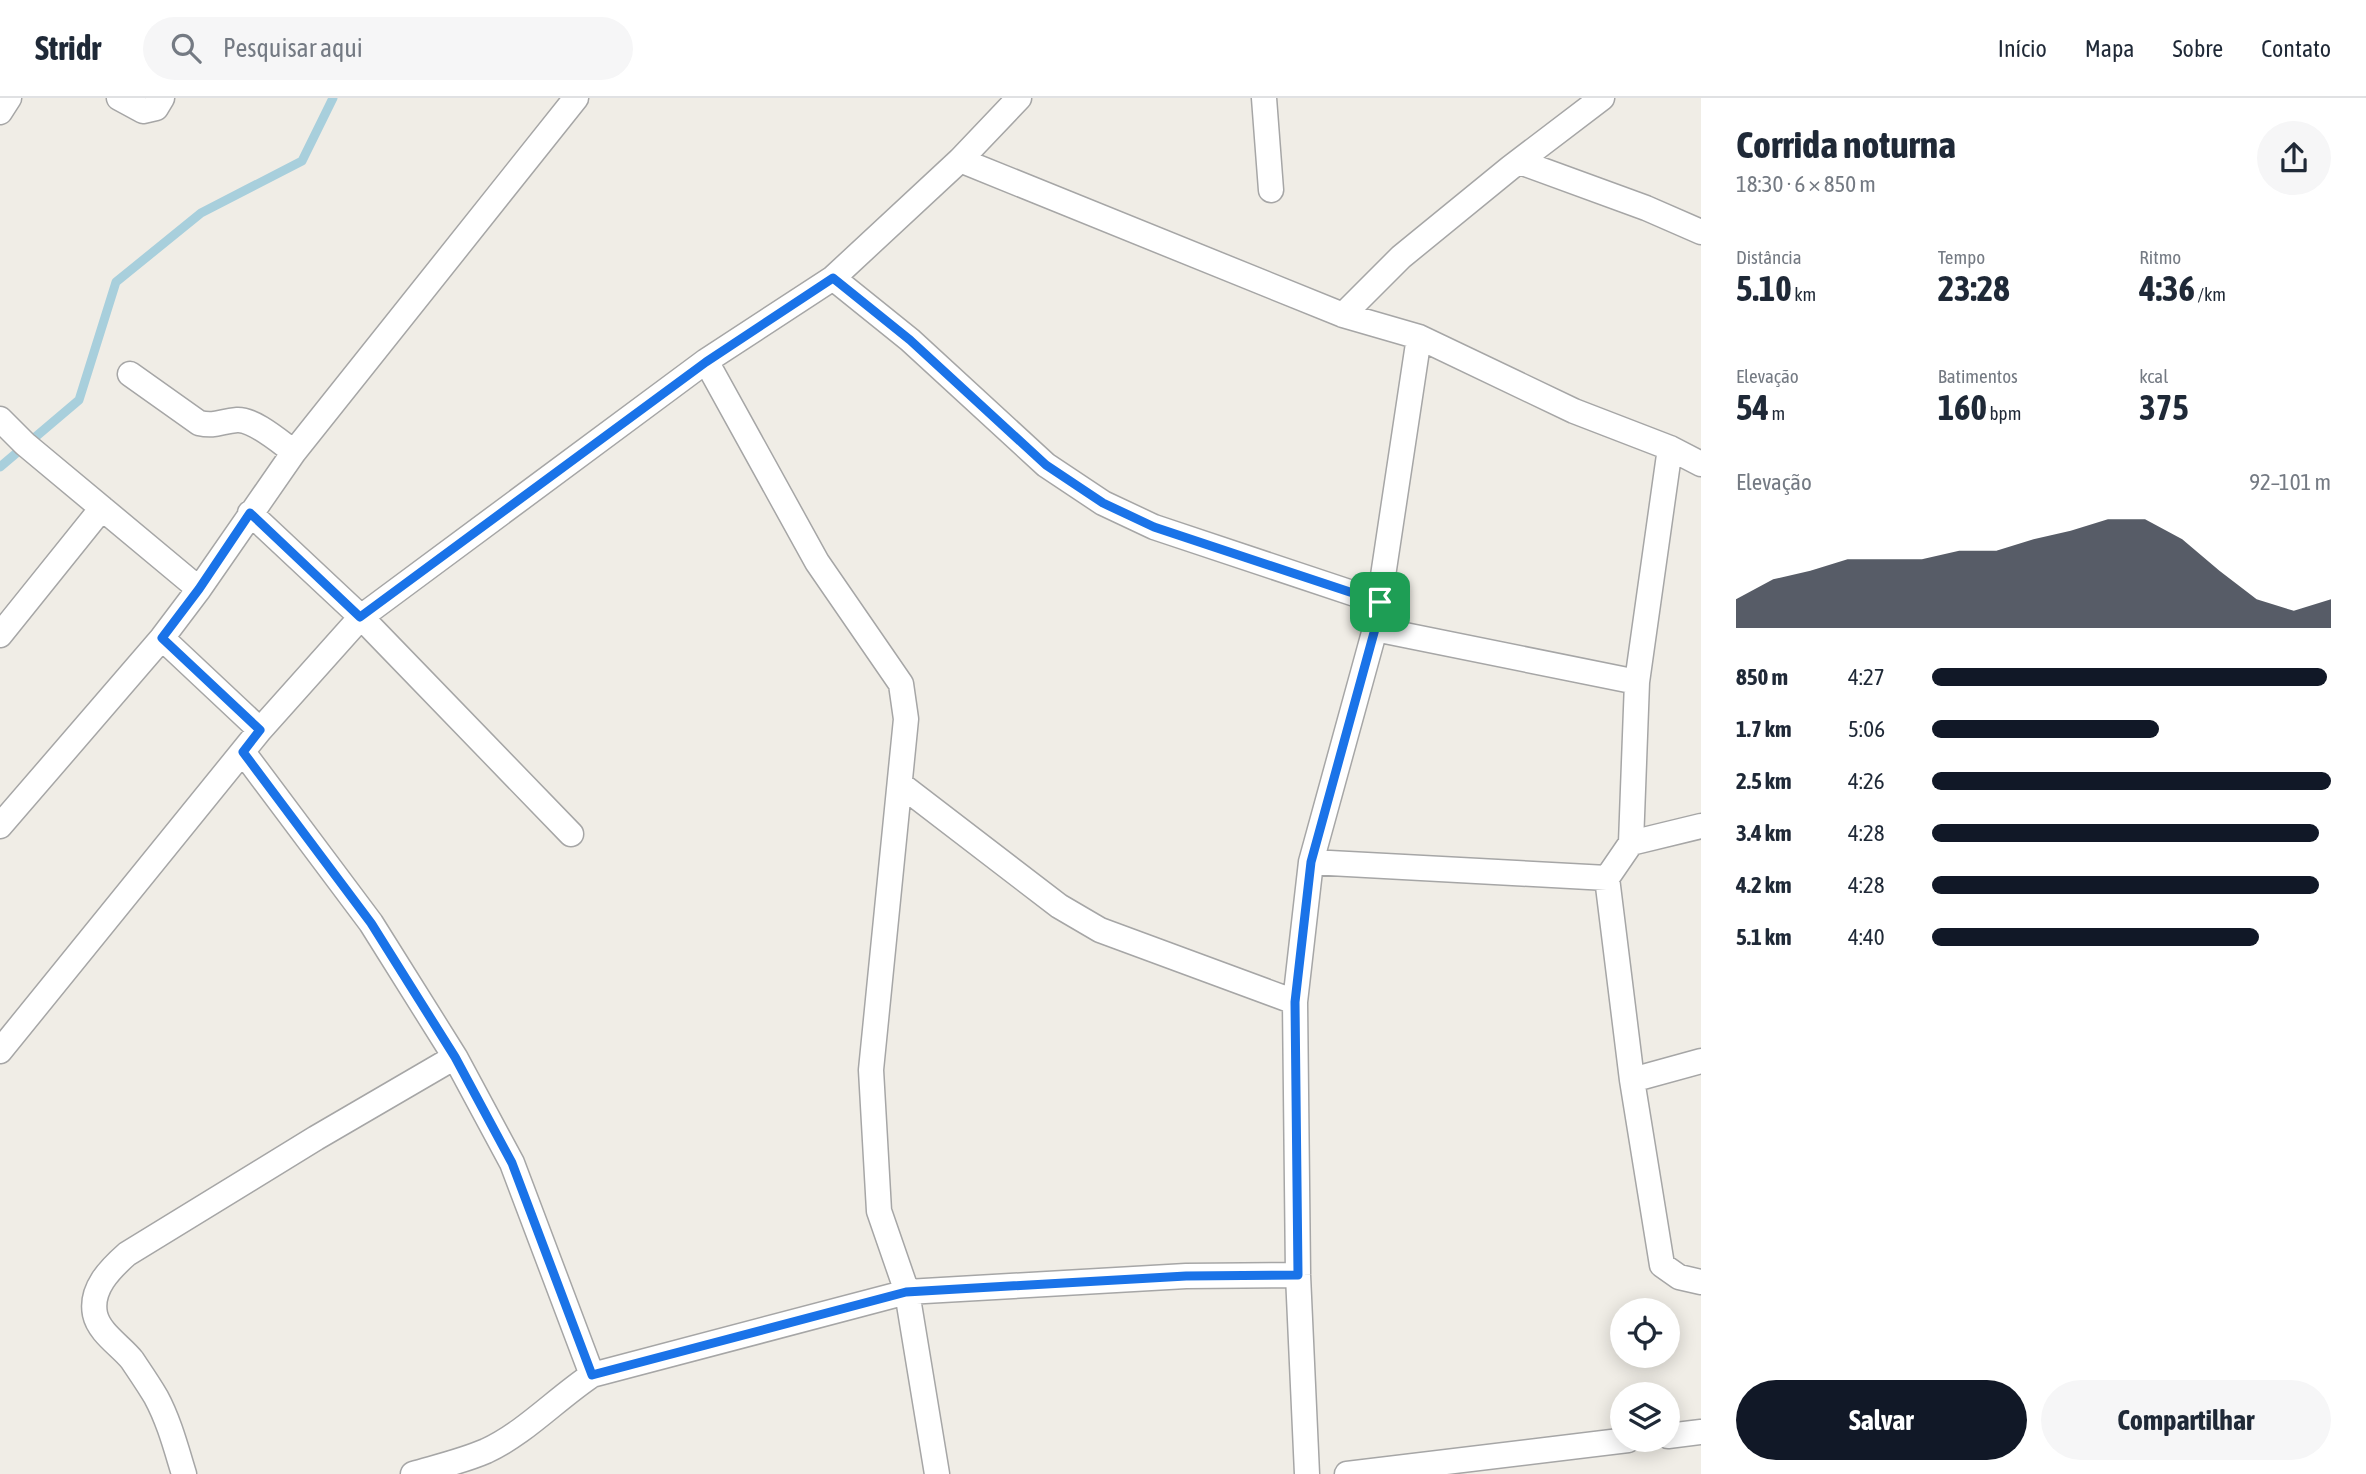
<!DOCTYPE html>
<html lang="pt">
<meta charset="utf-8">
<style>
body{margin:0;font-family:"Asap Condensed",sans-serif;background:#f6f6f7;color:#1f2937;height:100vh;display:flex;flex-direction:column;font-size:26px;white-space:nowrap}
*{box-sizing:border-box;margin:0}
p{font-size:23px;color:#747a83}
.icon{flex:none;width:38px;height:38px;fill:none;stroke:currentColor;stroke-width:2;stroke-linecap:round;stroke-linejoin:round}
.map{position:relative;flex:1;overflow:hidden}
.sheet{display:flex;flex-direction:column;background:#fff;width:665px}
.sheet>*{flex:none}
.tools{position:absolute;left:1610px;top:1200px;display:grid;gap:14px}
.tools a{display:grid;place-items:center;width:70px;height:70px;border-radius:50%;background:#fff;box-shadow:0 4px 18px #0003;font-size:35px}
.pin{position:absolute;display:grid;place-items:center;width:60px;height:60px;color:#fff;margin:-30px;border-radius:14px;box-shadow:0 4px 10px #0006}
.round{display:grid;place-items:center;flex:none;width:74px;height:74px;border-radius:37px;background:#f6f6f7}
.headline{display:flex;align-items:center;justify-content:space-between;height:119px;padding:0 35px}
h1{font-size:38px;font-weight:700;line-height:52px}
.figures{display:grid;grid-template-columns:repeat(3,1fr);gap:10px;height:119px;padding:7px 35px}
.figures div{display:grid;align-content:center}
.figures b{font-size:35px;font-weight:700}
.figures small{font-size:19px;font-weight:400}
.figures p{font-size:19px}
.chart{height:196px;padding:14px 35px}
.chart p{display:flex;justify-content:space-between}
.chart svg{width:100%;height:126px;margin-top:7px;fill:#111827;opacity:.7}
.action{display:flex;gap:14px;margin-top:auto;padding:14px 35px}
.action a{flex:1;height:80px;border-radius:42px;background:#111827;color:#fff;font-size:28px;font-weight:700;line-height:80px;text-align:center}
.action a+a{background:#f6f6f7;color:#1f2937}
ul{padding:0 35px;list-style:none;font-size:23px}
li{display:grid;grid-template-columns:112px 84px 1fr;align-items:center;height:52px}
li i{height:18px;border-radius:9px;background:#111827}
header{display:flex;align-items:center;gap:42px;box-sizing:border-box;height:98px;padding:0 35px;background:#fff;border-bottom:2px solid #e0e1e3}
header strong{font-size:33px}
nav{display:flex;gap:38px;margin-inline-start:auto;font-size:24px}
.search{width:490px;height:63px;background:#f6f6f7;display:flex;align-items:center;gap:18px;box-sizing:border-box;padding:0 24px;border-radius:38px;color:#747a83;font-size:26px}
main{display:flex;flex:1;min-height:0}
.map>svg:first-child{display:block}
</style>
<header>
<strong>Stridr</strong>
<div class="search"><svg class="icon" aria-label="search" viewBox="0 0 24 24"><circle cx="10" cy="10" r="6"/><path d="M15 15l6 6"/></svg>Pesquisar aqui</div>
<nav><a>Início</a><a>Mapa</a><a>Sobre</a><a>Contato</a></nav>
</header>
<main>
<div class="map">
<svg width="1701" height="1376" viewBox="0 0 1701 1376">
<rect width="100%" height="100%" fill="#f0ede6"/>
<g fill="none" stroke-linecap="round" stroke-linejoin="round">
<path stroke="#a8cfdc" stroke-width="9" d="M0 369 79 302 116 184 201 115 302 63 333 0"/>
<defs>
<path id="minor" d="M119 0 143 13 156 10 162 0
M1264 0 1271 92
M0 14 9 0
M960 62 1343 217 1419 239 1574 313 1670 350 1701 366
M1520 64 1646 110 1701 134
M833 180 910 242 1046 367 1103 405 1154 429 1379 504
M1343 217 1401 159 1510 70 1602 0
M706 263 817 464 901 586 906 621 871 972 879 1113 907 1194 937 1376
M130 276 199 325C216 329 221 323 237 322 254 321 280 344 294 354
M0 321 25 346 199 491
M1670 350 1637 584 1631 745 1607 780 1632 982 1662 1167 1679 1179 1701 1184
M250 415 361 519 571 736
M1375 531 1637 584
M0 537 102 410
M162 540 260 632
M243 654 371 825 455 959 512 1065 592 1277
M900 686 1059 808 1100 832 1295 904
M0 728 162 540 199 491 294 354 576 0
M1631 745 1701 728
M1311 764 1607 780
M0 953 260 632 361 519 706 263 833 180 960 62 1019 0
M1632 982 1701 963
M1668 1338 1701 1334
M184 1376C176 1350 169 1323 156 1299 149 1287 140 1274 132 1262 121 1248 99 1235 95 1216 90 1191 110 1171 127 1156L316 1040 455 959
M413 1376C437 1369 463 1363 486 1353 525 1335 556 1301 592 1277L907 1194 1186 1178 1298 1177
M1307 1376 1298 1177 1295 904 1311 764 1375 531 1419 239
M1347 1376 1628 1342"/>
</defs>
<use href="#minor" stroke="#a6a6a6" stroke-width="27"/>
<use href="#minor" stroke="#fff" stroke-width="24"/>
</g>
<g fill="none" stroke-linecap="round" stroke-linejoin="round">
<defs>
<path id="route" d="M833 180 910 242 1046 367 1103 405 1154 429 1380 504 1375 531 1311 764 1295 904 1298 1177 1186 1178 906 1194 592 1277 512 1065 455 959 371 825 243 654 260 632 162 540 199 491 250 415 360 519 706 264Z"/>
</defs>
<use href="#route" stroke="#fff" stroke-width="14"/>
<use href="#route" stroke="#1a73e8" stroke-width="9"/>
</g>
</svg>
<div class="tools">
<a><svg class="icon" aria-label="locate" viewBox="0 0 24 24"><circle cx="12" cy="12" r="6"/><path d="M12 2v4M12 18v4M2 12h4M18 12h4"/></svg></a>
<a><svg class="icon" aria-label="layers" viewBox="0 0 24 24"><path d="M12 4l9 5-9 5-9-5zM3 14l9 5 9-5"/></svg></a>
</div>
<div class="pin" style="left:1380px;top:504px;background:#1e9e55"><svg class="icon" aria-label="arrive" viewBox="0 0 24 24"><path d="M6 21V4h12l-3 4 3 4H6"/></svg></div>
</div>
<section class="sheet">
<div class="headline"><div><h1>Corrida noturna</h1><p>18:30 · 6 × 850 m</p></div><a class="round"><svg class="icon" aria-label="share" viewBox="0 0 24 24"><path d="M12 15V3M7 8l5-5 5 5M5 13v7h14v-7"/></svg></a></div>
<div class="figures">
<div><p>Distância</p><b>5.10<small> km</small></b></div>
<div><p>Tempo</p><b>23:28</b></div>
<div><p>Ritmo</p><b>4:36<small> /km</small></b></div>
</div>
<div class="figures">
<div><p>Elevação</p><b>54<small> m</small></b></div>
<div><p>Batimentos</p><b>160<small> bpm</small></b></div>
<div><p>kcal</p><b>375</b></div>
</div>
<div class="chart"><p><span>Elevação</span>92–101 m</p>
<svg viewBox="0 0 160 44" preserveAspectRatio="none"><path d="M0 44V34L10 27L20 24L30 20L40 20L50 20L60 17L70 17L80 13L90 10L100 6L110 6L120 13L130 24L140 34L150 38L160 34V44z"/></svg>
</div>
<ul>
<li><b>850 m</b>4:27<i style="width:99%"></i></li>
<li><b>1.7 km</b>5:06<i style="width:57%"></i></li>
<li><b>2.5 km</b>4:26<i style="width:100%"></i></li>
<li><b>3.4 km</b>4:28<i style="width:97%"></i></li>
<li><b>4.2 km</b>4:28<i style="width:97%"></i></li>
<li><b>5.1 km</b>4:40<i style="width:82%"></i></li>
</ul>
<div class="action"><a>Salvar</a><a>Compartilhar</a></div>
</section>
</main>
